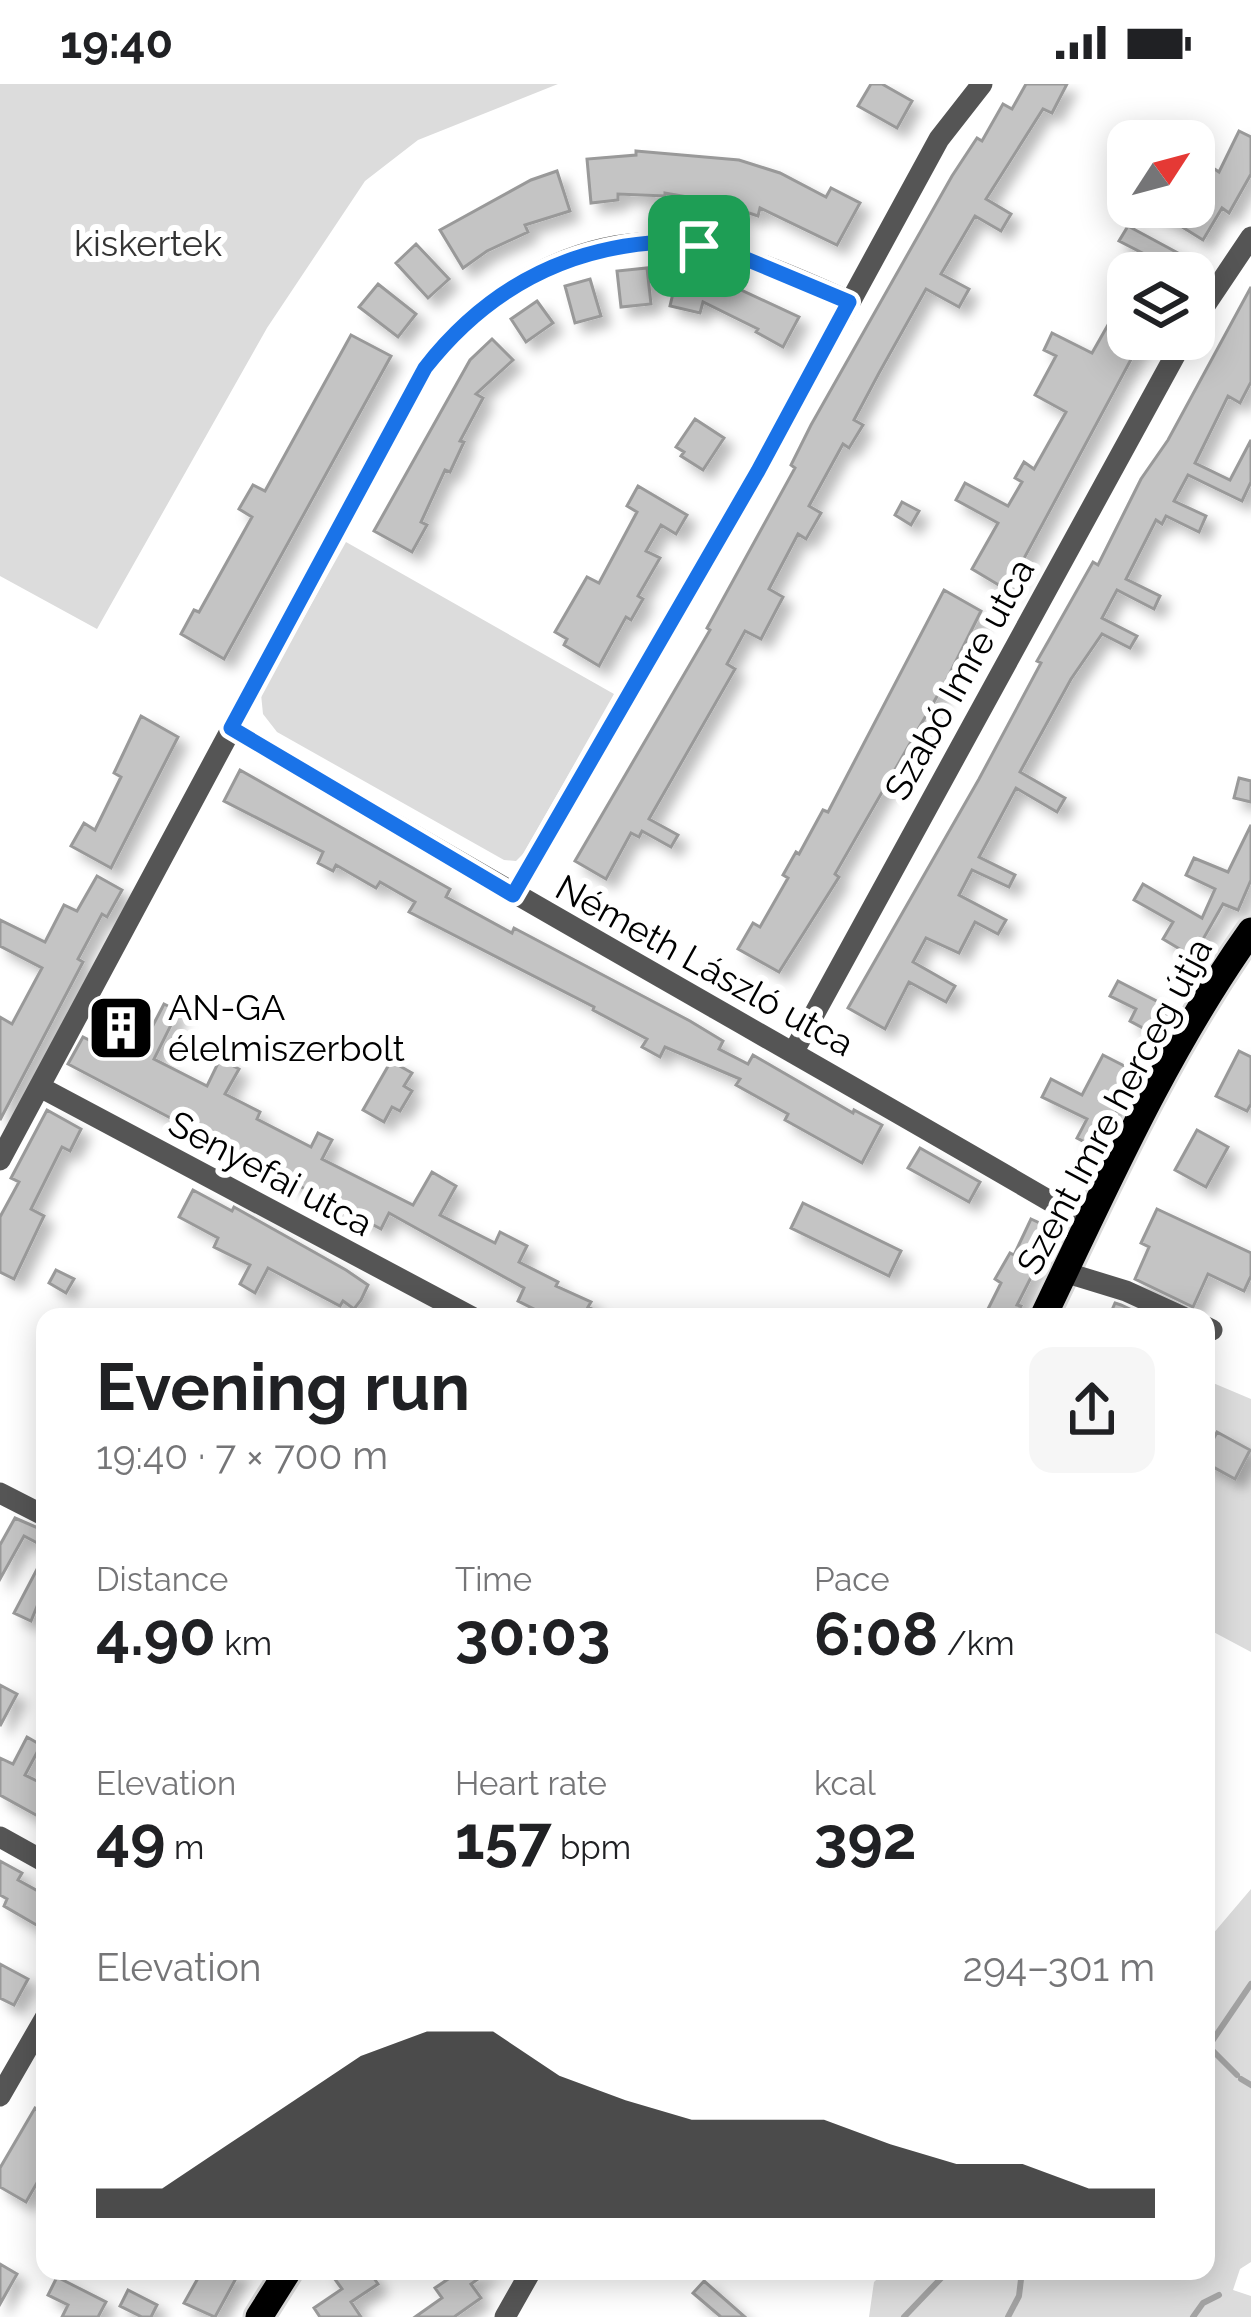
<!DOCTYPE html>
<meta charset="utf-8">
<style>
body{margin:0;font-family:Raleway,sans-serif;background:#f6f6f6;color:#202124;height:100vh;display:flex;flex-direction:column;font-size:45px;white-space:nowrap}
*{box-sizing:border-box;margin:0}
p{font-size:39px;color:#757577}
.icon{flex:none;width:66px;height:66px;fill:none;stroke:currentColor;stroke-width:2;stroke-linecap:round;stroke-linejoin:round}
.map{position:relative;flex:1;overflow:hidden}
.details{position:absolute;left:36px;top:1224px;width:1179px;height:972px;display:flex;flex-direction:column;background:#fff;border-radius:24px;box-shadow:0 6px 30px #0003}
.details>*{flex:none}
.needle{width:78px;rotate:54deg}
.tools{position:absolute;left:1107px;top:36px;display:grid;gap:24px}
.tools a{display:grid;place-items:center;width:108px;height:108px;border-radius:24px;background:#fff;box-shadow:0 6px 30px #0003;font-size:60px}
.pin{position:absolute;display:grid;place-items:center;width:102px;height:102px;color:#fff;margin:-51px;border-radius:24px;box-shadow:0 6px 18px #0006}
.round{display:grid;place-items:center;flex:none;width:126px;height:126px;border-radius:24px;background:#f6f6f6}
.head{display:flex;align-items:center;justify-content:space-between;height:204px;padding:0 60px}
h1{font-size:66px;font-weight:700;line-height:90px}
.stats{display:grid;grid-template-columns:repeat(3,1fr);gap:18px;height:204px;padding:12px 60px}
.stats div{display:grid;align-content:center}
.stats b{font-size:60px;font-weight:700}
.stats small{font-size:33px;font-weight:400}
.stats p{font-size:33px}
.chart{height:336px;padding:24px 60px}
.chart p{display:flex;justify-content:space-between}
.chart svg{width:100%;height:216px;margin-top:12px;fill:#000;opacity:.7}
.status{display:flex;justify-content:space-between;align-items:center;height:84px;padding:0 60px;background:#fff;direction:ltr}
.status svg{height:33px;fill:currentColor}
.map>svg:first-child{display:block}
</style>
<div class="status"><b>19:40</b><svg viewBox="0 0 49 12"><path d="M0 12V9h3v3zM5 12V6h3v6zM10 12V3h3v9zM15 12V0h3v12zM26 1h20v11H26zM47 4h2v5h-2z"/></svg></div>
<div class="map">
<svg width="1251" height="2233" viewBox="0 0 1251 2233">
<defs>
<filter id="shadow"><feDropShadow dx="9" dy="9" stdDeviation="6" flood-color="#0004"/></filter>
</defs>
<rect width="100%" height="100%" fill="#fff"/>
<path fill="#dcdcdc" d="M0 0H558L418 56 365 97 267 244 97 545 0 492Z
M346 458 614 610 524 769 516 777 504 776 277 648 263 630 261 610Z
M1206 1296 1251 1315V1568L1206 1544Z
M1251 1805V2178L1240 2185 1233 2206 1251 2212V2233H869L874 2198 886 2187H1206V1858Z"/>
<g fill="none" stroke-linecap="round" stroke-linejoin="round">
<path stroke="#a3a3a3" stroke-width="6" d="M1209 1963 1237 1991
M1206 1966 1251 1900
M1241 1995 1251 2001
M904 2233 948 2187
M1008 2233 1019 2212 1022 2187
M1193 2233 1203 2219 1219 2211"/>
</g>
<path fill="#c4c4c4" stroke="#999" stroke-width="3" filter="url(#shadow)" d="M871 0H882L912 17 897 44 858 22Z
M1026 0H1067L1052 29 1043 25 986 115 1011 130 1001 147 975 132 941 190 969 205 959 223 926 205 879 289 854 336 863 341 849 364 843 360 809 422 821 429 806 455 798 450 769 505 783 513 761 555 745 547 727 580 735 585 649 735 678 751 671 763 642 747 639 753 631 749 606 795 575 777 710 546 707 544 795 384 791 381 811 341 952 92 977 54 982 57 1003 20 1012 25Z
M1239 47 1251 53V90L1229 129 1222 124 1203 156 1150 123H1194L1213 84 1219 88Z
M636 67 739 76 780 89 826 113 831 104 860 119 837 161 760 124 758 132 716 118 665 109V112L618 110V116L591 119 587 75 636 71Z
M557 87 570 127 525 141 528 148 487 167 463 184 440 146 531 96Z
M1128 142 1191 176 1183 189H1153L1144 184 1150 173 1119 157Z
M416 160 449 195 428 214 396 179Z
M647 184 651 220 621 223 617 187Z
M679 184 711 192 799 233 783 263 756 248 758 245 703 218 700 229 670 222Z
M590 195 601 232 575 239 565 202Z
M378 200 416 230 398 253 359 223Z
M1251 203V298L1240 319 1228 312 1195 379 1230 396 1251 356V398L1242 417 1188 391 1174 417 1206 432 1199 448 1166 432 1162 440 1156 436 1126 495 1160 512 1154 525 1117 506 1102 534 1137 552 1130 564 1102 550 1071 595 1020 688 1065 714 1057 728 1016 704 979 773 1015 791 1009 803 972 786 959 811 1006 836 998 850 975 838 959 869 926 854 913 878 955 902 946 918 909 898 885 945 848 924 979 695 1041 579 1037 577 1049 556 1093 478 1098 481 1141 395 1168 356Z
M537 217 553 239 526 258 511 235Z
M1113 232 1128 241V255H1142L1007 506 972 485 998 439 956 416 965 399 1008 422 1022 398 1015 394 1024 378 1034 385 1066 328 1035 311 1056 272 1044 266 1052 249 1092 269Z
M351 251 391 272 224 575 181 550 194 526 199 528 252 433 239 425 253 401 265 407Z
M492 255 513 276 476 310 483 314 460 357 464 358 450 388 445 386 421 438 427 441 412 468 374 447 470 276Z
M695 335 724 354 703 386 681 372 684 368 676 363Z
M638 402 687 431 676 450 661 441 646 467 660 474 638 512 643 515 631 536 626 533 599 582 564 561 567 555 555 548 587 493 599 499 637 428 627 422Z
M902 418 919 427 911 441 895 431Z
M944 506 981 527 947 595 835 790 839 793 779 888 738 865 753 839 760 843 788 794 783 791 796 768 799 770 823 726 828 728Z
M141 632 178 653 111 784 71 762 84 739 95 746 121 693 114 689Z
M240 686 450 805 446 813 512 849 514 844 690 937 723 957 719 965 748 980 753 971 853 1029 854 1026 882 1041 862 1079 785 1036 788 1030 736 1001 740 995 665 963 660 973 642 963 647 955 593 926 594 923 409 828 415 818 380 798 376 804 336 781 333 787 318 779 323 768 224 717Z
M1239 694 1251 697V718L1234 714Z
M1251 741V796L1238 826 1223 820 1193 873 1163 855 1173 838 1134 816 1143 800 1202 834 1215 805 1186 791 1194 774 1228 788Z
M97 792 122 806 107 833 102 830 78 875 83 878 0 1036V933L12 940 42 884 0 862V836L45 858 64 821 77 827Z
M1118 897 1168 923 1154 950 1130 937 1136 925 1110 912Z
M164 920 178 927 154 975 207 1002 220 975 239 985 225 1010 260 1028 257 1035 311 1063 318 1049 332 1056 322 1075 413 1121 432 1088 456 1102 440 1131 495 1159 500 1148 527 1162 519 1178 558 1198 556 1202 591 1218 588 1223 609 1233H550L518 1217 524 1204 389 1129 381 1145 68 980 83 953 99 961 116 929 150 947Z
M1239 967 1251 973V1020L1247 1027 1216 1012Z
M1103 971 1136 988 1098 1065 1077 1054 1087 1035 1042 1013 1051 995 1082 1011Z
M391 977 412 989 404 1002 412 1007 400 1027 392 1023 384 1038 363 1026Z
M47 1026 81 1045 70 1067 62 1063 31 1125 44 1132 14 1195 0 1188V1133L19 1098 11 1094Z
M1197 1046 1228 1063 1206 1103 1175 1086Z
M920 1064 980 1098 969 1118 908 1084Z
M193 1106 232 1127 234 1123 346 1186 368 1201 361 1216 354 1225 343 1217 340 1222 268 1184 255 1209 240 1200 250 1181 214 1163 218 1154 179 1133Z
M803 1119 901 1167 889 1192 791 1144Z
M1157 1125 1251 1169V1192L1244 1207 1208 1190 1193 1223 1135 1195 1149 1163 1141 1159Z
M1031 1135 1055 1146 1017 1221 1021 1222 1015 1233H984L1001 1199 995 1195 1010 1169 1014 1171Z
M56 1186 74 1195 66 1209 49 1199Z
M1115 1219 1121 1221 1147 1233H1109Z
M1217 1348 1250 1366 1235 1395 1206 1379V1369Z
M15 1434 45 1447V1463L24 1452 0 1495V1461Z
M45 1470V1503L31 1537 14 1529Z
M0 1601 17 1610 0 1642Z
M27 1653 41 1661 25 1691 45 1701V1736L0 1711V1674L13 1680Z
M0 1777 22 1789 18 1796 45 1811V1846L4 1822 7 1815 0 1811Z
M0 1880 28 1895 14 1921 0 1914Z
M35 2024 45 2030V2085L26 2118 0 2103V2084Z
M0 2180 17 2190 0 2220Z
M202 2187H240L215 2233 184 2219Z
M329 2187H369L378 2200 351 2218 361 2233H320L314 2224 342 2205Z
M460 2187H489L471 2200 481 2214 454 2233H415L442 2214 435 2204Z
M57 2193 106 2218 98 2233H62L68 2221 48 2211Z
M704 2197 745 2233H721L693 2209Z
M128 2206 157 2221 151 2233H142L120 2222Z"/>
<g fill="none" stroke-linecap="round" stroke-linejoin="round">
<defs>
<path id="major" d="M1043 1233C1106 1102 1166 966 1251 847
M259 2233 288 2187"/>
</defs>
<use href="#major" stroke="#dbdbdb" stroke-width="33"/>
<path stroke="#555" stroke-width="21" d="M1194 238 1251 153
M231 644C514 812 802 972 1086 1138
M513 811 758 387 939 55 982 0
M794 967 1184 255
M40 1003 472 1233
M0 1076 425 284C490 201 592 142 700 163 752 173 801 196 849 217
M1064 1188 1126 1207 1183 1233
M1206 1243 1212 1246
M0 1409 45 1432
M0 1753 45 1778
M0 2012 45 1934
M505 2233 531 2187"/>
<use href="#major" stroke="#000" stroke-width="27"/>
</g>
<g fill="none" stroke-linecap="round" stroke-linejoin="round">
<defs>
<path id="route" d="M664 158 739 172 849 218 758 387 513 811 231 644 425 284C486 206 565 163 664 158Z"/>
</defs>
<use href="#route" stroke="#fff" stroke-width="24"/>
<use href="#route" stroke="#1a73e8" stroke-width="15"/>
</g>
<defs>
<symbol id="building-square" viewBox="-11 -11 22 22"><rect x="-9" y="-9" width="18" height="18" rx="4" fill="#000" stroke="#fff"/><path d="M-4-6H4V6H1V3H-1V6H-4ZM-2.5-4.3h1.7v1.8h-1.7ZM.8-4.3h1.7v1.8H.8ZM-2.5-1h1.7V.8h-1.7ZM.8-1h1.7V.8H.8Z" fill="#fff"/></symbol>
</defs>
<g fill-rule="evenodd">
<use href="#building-square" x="83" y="906" width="76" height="76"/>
</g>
<g text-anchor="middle" stroke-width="12" stroke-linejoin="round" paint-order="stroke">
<g font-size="36" fill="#333" stroke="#fff">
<text x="148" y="172">kiskertek</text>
</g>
<g font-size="36" fill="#000" stroke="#fff">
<text transform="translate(959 595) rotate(-61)" y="13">Szabó Imre utca</text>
<text transform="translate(705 881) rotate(29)" y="13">Németh László utca</text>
<text transform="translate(1114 1022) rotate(-62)" y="13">Szent Imre herceg útja</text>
<text transform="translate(271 1089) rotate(28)" y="13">Senyefai utca</text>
</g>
<g font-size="36" fill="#000" stroke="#fff" text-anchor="start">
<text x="168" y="936">AN-GA<tspan x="168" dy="41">élelmiszerbolt</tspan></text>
</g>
</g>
</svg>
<div class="tools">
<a><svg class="needle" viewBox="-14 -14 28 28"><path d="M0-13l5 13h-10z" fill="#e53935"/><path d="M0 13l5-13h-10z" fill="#757577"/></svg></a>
<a><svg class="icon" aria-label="layers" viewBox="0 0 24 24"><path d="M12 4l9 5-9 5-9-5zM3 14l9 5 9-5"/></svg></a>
</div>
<div class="pin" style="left:699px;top:162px;background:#1e9e55"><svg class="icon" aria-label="arrive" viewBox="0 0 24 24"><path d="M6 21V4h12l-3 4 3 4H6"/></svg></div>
<section class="details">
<div class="head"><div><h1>Evening run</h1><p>19:40 · 7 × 700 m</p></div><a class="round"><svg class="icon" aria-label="share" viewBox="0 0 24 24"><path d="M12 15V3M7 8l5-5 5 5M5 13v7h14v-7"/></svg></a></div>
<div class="stats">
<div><p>Distance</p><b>4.90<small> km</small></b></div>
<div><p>Time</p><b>30:03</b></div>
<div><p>Pace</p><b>6:08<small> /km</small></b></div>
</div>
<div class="stats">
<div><p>Elevation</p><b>49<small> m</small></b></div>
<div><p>Heart rate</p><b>157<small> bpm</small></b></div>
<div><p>kcal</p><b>392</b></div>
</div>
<div class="chart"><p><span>Elevation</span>294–301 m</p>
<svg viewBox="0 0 160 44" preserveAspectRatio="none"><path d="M0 44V38L10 38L20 29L30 20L40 11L50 6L60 6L70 15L80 20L90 24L100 24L110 24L120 29L130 33L140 33L150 38L160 38V44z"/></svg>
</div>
</section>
</div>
